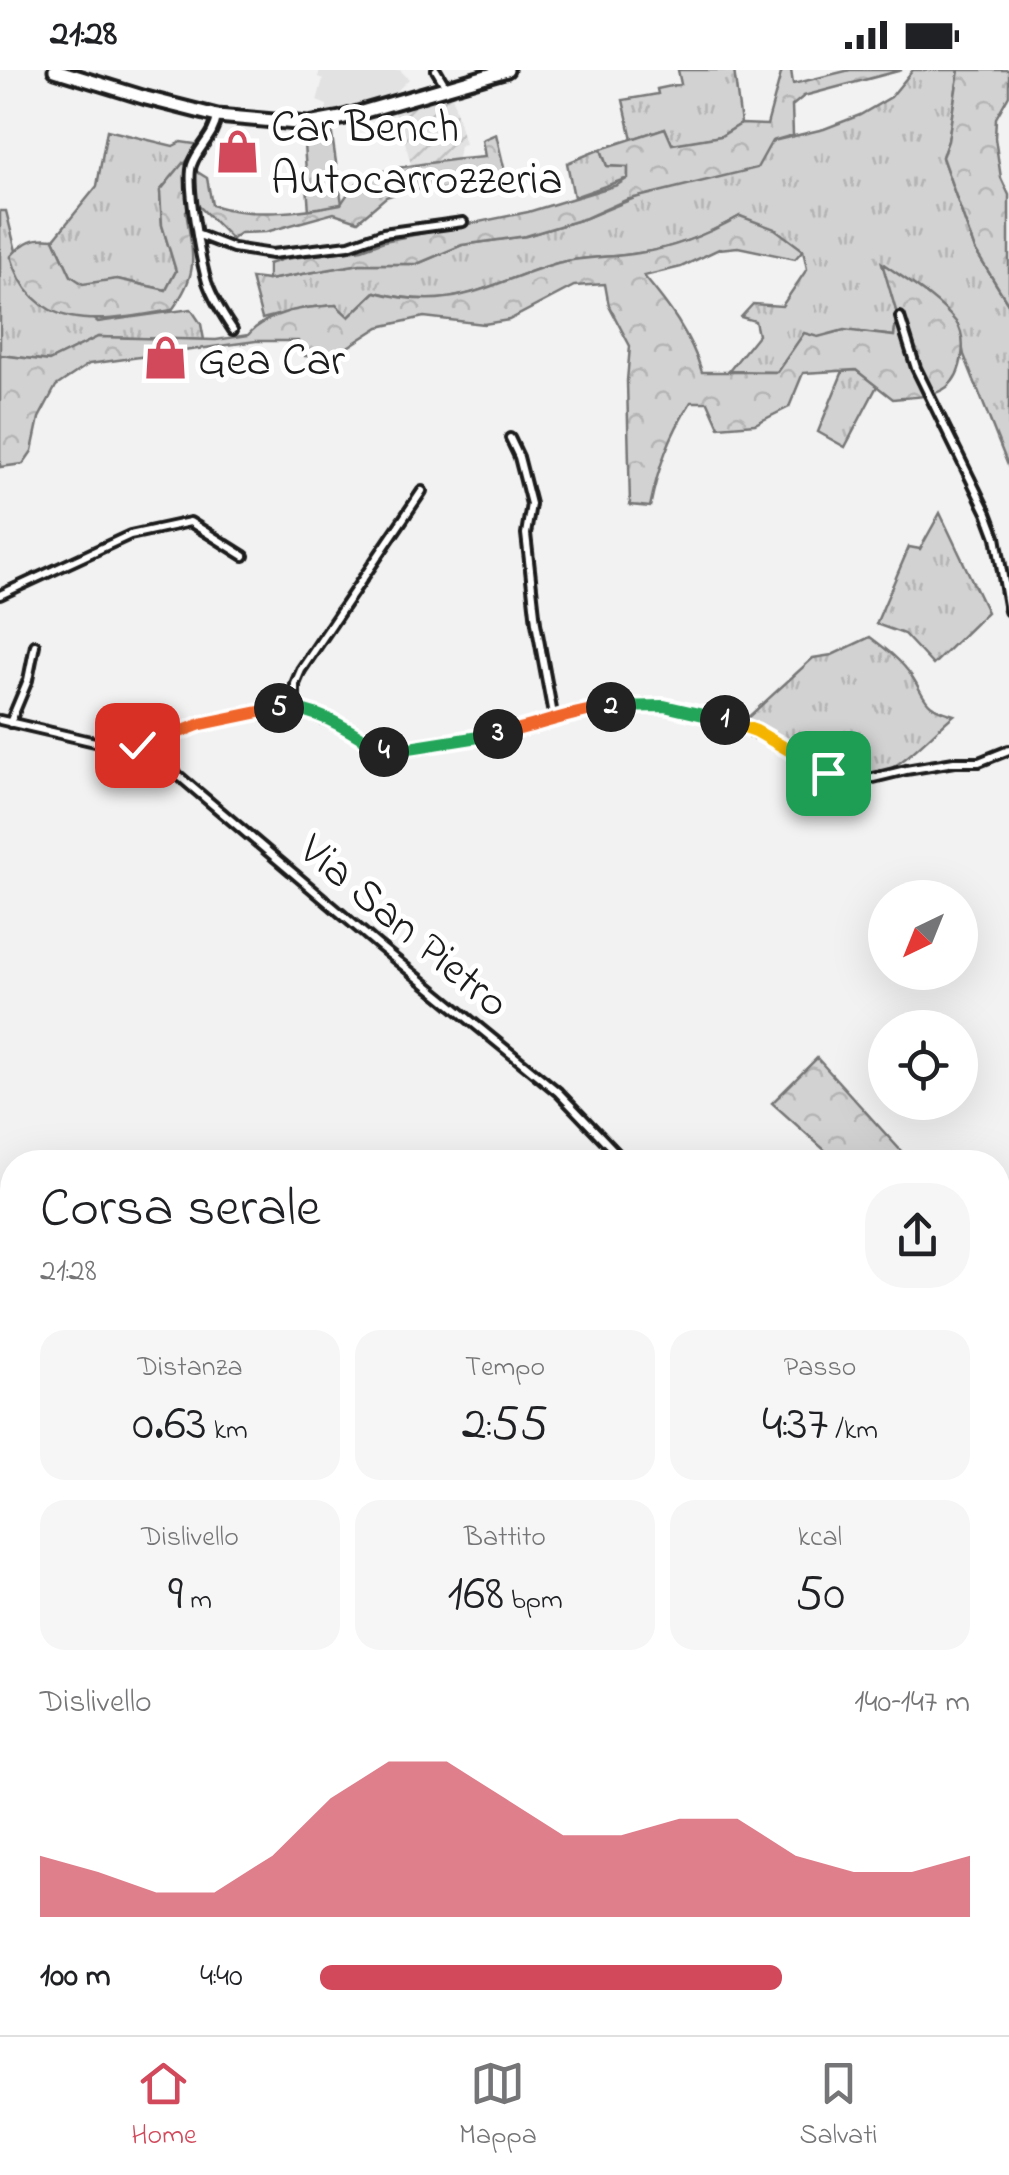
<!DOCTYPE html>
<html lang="it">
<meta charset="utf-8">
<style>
body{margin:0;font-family:"Indie Flower",sans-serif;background:#f6f6f6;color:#202124;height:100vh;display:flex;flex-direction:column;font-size:38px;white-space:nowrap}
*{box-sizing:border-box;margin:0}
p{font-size:32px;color:#757577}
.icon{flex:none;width:55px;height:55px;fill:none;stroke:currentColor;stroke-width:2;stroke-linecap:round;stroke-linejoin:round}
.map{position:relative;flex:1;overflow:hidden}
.details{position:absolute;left:0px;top:1080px;width:1010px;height:885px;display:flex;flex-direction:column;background:#fff;border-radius:40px 40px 0 0;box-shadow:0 10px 40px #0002}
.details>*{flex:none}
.needle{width:65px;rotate:223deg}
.fabs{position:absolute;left:868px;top:810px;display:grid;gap:20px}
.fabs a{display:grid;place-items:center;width:110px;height:110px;border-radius:50%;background:#fff;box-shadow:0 10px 40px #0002;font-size:50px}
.pin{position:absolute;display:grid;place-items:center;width:85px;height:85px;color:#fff;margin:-42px;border-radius:20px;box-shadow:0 5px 15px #0006}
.km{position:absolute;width:50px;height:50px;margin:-25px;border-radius:50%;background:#222;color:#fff;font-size:28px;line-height:50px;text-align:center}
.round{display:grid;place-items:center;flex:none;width:105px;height:105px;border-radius:40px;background:#f6f6f6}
.summary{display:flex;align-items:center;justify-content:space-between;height:170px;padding:0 40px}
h1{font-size:55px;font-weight:600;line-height:75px}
.stats{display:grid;grid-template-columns:repeat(3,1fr);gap:15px;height:170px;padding:10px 40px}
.stats div{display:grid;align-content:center;border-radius:25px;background:#f6f6f6;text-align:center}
.stats b{font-size:50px;font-weight:600}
.stats small{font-size:28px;font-weight:400}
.stats p{font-size:28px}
.chart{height:280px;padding:20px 40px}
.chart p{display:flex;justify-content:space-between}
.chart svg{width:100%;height:180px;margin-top:10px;fill:#d1495b;opacity:.7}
ul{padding:0 40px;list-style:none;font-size:32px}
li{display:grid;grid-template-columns:160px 120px 1fr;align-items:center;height:75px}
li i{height:25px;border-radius:12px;background:#d1495b}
.status{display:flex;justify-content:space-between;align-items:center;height:70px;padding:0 50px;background:#fff;direction:ltr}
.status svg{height:28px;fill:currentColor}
.tabs{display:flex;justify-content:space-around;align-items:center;height:140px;border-top:2px solid #e0e0e0;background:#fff;font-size:28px;color:#757577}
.tabs a{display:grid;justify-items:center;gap:5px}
.tabs .active{color:#d1495b}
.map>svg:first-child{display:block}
</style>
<div class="status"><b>21:28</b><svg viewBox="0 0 49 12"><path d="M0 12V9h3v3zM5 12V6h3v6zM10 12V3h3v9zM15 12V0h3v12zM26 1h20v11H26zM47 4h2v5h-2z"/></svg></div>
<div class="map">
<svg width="1009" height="1965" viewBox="0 0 1009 1965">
<defs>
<pattern id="industrial-furrows" width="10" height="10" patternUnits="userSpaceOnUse" patternTransform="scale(2.5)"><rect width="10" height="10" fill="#e2e2e2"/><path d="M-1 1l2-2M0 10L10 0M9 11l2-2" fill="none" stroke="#c1c1c1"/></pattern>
<pattern id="grass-tufts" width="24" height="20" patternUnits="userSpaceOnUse" patternTransform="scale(2.5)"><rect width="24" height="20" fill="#d2d2d2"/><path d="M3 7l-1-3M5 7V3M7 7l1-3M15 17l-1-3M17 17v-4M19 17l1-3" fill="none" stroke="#b4b4b4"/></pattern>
<pattern id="forest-crowns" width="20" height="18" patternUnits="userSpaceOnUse" patternTransform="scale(2.5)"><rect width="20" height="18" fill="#d2d2d2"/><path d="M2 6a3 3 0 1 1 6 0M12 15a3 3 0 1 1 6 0" fill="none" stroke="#b4b4b4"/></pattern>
</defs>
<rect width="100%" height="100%" fill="#f2f2f2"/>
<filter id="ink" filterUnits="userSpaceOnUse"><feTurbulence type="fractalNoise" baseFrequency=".01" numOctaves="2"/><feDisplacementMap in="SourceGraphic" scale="20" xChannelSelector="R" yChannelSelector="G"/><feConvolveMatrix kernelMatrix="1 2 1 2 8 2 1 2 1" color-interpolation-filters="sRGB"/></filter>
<g filter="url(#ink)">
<path fill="#e2e2e2" d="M320 0H400L409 9 394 24 326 44 327 35 317 31 323 9 318 7Z"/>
<path fill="url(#industrial-furrows)" d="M452 25 465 74 460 75 458 89 412 98 401 57 393 52 397 40Z"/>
<path fill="url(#grass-tufts)" stroke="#777" stroke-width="2.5" d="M678 0H734L741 54 721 66 672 75 665 58 632 69 623 30 658 24 657 19 681 14Z
M913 0H959L948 71 942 87 975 180 1009 235V398L964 285 958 255 923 222 883 194 897 244 894 266C827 258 829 258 777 302L729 301 758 265 755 251 741 247 753 234 782 236 807 199 803 180 740 146C709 164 675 178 639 183 612 188 581 186 554 194 484 215 455 243 375 222L348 248 336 235 305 238 262 249 251 208 268 210 360 194H417L462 175 526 166 586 148 773 71 824 59 860 45 891 27Z
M331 58 342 134 309 141 303 61Z
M107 60 173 76 181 72 201 75 160 121 162 155 176 201 166 220 117 209 83 215 71 206 54 169 97 116Z
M601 79 607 96 628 97V108L574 127 567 93Z
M0 141H6L16 181 11 187 98 252 191 239 201 254 204 270 98 267 49 291 0 285Z
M856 300 877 316 845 377 818 362 843 301Z
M940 443 987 542 933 595 904 564 876 554 909 477 920 479Z
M870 567C886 579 902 591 913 608 928 632 923 636 954 645 935 660 903 696 880 704 841 717 778 670 744 651L813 588 832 585Z"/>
<path fill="url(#forest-crowns)" stroke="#777" stroke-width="2.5" d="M782 0H791L793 14 850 0H902L804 26 792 36 793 65 772 71 757 98 626 130 586 148 526 166 462 175 417 194H360L268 210V194L284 189 362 179 384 171 528 142 617 115 628 108V97L607 96 601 79 665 58 672 74 721 66 741 54 767 55Z
M959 0H1009V25L996 48 995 68 1001 108 1009 125V235L975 180 942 87 948 71Z
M496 64 506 106 473 119 406 120 386 127 358 151 334 143 266 162 240 163 232 169 194 131 186 141C193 187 200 201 172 240 106 251 34 268 11 186 25 171 33 167 54 169L71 206 83 214 117 209 166 220 176 201 162 155 160 121 183 93 207 108 212 135C252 148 300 142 341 134 348 123 356 111 368 106 393 96 456 89 485 87L482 70Z
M740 146 775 159 803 180 795 189 738 177 719 179 681 197 644 206C669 236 690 264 702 302H777L804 263 818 267 844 260 894 266 897 244 882 193C906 210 937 228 956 252 968 269 963 304 947 317 932 328 911 327 893 329L856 300 803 303 789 337 755 354 719 357 708 332H691C669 366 658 398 650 437L630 435 627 311 630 276 609 236 605 214 574 216 509 250 484 254 424 247 379 257 332 287 305 286 298 271H256L89 294 56 316 39 348 32 381 23 394 0 397V285L49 291 98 267 216 270 248 265C270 240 303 238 336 235L349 247 375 222C454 243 484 215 554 194 581 186 612 188 639 183 675 178 708 164 740 146Z
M817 988 911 1092H838L772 1033Z"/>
<path fill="#d2d2d2" stroke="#777" stroke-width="2.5" d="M12 1665V1757L0 1762V1670Z
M462 1953V1952L584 1953 521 1965H465Z"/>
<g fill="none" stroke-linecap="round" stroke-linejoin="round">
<defs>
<path id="minor" d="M436 0 446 17
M217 47C214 67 198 77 192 95 186 113 201 192 207 212 213 229 223 245 233 260
M199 165 233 178 272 184 349 175 383 163 463 152
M900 247 916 298 987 443 996 467 1009 541
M510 368 519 387 531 434 526 464 536 553 554 650
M0 525 130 465 190 452 244 486
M295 637V614L301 600 422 421
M0 650 95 672 137 675 201 654 276 638 295 637 348 660 385 683 525 659 589 639 632 635 664 636 730 652 786 676 828 703 861 711 906 700 954 692H979L1009 680
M10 653 28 610 35 575
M138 675 172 700 378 875 558 1022 625 1092
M0 1182 12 1160
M0 1275 12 1283
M998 1742 1009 1772
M998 1803 1009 1806
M458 1952 461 1965
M240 1965 262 1952"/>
<path id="primary" d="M55 0 146 28 217 46 308 54 341 48 507 0"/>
</defs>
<use href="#minor" stroke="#1c1c1c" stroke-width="14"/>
<use href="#primary" stroke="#1c1c1c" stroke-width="19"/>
<use href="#minor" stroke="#fff" stroke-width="6"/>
<use href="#primary" stroke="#fff" stroke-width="11"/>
</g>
</g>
<g fill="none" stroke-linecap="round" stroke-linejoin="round" filter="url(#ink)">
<defs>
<path id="split-1" d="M725 650 756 661 828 703"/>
<path id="split-2" d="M611 637 664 636 725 650"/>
<path id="split-3" d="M498 664C536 657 572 641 611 637"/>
<path id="split-4" d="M384 682 498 664"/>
<path id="split-5" d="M279 638C318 637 352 662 384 682"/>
<path id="split-6" d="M167 667 201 654 279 638"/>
<path id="split-7" d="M137 675 167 667"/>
</defs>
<use href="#split-1" stroke="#fff" stroke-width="20"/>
<use href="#split-2" stroke="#fff" stroke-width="20"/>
<use href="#split-3" stroke="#fff" stroke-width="20"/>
<use href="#split-4" stroke="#fff" stroke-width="20"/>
<use href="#split-5" stroke="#fff" stroke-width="20"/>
<use href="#split-6" stroke="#fff" stroke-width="20"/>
<use href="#split-7" stroke="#fff" stroke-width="20"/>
<use href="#split-1" stroke="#f5b400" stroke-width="12"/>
<use href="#split-2" stroke="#22a559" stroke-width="12"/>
<use href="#split-3" stroke="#f0652b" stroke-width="12"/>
<use href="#split-4" stroke="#22a559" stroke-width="12"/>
<use href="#split-5" stroke="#22a559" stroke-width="12"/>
<use href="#split-6" stroke="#f0652b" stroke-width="12"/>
<use href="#split-7" stroke="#f5b400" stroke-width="12"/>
</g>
<defs>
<symbol id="shop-bare" viewBox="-9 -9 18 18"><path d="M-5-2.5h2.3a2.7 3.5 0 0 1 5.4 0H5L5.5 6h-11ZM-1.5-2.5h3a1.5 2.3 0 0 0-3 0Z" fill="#d1495b" stroke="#fff" stroke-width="2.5" paint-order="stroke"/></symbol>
</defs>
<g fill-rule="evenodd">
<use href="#shop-bare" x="206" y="50" width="63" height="63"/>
<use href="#shop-bare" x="134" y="256" width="63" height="63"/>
</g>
<g text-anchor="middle" stroke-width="10" stroke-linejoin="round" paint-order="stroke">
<g font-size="45" fill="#1c1c1c" stroke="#fff" text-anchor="start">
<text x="271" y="71">Car Bench<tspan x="271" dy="52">Autocarrozzeria</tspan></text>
<text x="198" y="304">Gea Car</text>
</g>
<g font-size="45" fill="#1c1c1c" stroke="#fff">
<text transform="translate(406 854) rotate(40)" y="16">Via San Pietro</text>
</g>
</g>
</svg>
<div class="fabs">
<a><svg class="needle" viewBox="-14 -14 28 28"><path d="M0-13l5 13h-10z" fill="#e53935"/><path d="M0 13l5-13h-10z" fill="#757577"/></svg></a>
<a><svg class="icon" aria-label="locate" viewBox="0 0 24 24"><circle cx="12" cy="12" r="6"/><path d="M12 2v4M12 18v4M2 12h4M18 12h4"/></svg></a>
</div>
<div class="pin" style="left:828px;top:703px;background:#1e9e55"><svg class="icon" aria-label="arrive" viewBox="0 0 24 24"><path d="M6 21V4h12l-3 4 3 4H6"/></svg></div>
<div class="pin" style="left:137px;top:675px;background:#d93025"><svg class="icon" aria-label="check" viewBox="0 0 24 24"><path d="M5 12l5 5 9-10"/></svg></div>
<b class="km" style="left:725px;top:650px">1</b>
<b class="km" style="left:611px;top:637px">2</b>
<b class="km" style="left:498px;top:664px">3</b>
<b class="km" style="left:384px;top:682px">4</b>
<b class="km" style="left:279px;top:638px">5</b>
<section class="details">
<div class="summary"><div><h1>Corsa serale</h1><p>21:28</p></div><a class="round"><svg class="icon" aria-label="share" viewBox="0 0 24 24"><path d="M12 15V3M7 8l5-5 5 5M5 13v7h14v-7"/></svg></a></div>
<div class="stats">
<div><p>Distanza</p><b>0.63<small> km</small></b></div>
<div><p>Tempo</p><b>2:55</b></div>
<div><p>Passo</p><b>4:37<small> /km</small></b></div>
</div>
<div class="stats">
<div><p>Dislivello</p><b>9<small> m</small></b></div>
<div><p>Battito</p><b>168<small> bpm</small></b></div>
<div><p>kcal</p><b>50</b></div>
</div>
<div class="chart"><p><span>Dislivello</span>140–147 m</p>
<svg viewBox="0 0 160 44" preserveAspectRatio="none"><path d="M0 44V29L10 33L20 38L30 38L40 29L50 15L60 6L70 6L80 15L90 24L100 24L110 20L120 20L130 29L140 33L150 33L160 29V44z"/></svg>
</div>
<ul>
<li><b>100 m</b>4:40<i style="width:71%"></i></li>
</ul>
</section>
</div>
<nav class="tabs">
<a class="active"><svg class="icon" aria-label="home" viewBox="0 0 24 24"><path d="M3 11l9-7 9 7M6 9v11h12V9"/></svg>Home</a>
<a><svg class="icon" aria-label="map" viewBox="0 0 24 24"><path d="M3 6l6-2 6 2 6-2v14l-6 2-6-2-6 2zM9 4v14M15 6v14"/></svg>Mappa</a>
<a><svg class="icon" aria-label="saved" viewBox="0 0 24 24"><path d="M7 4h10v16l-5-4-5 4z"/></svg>Salvati</a>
</nav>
